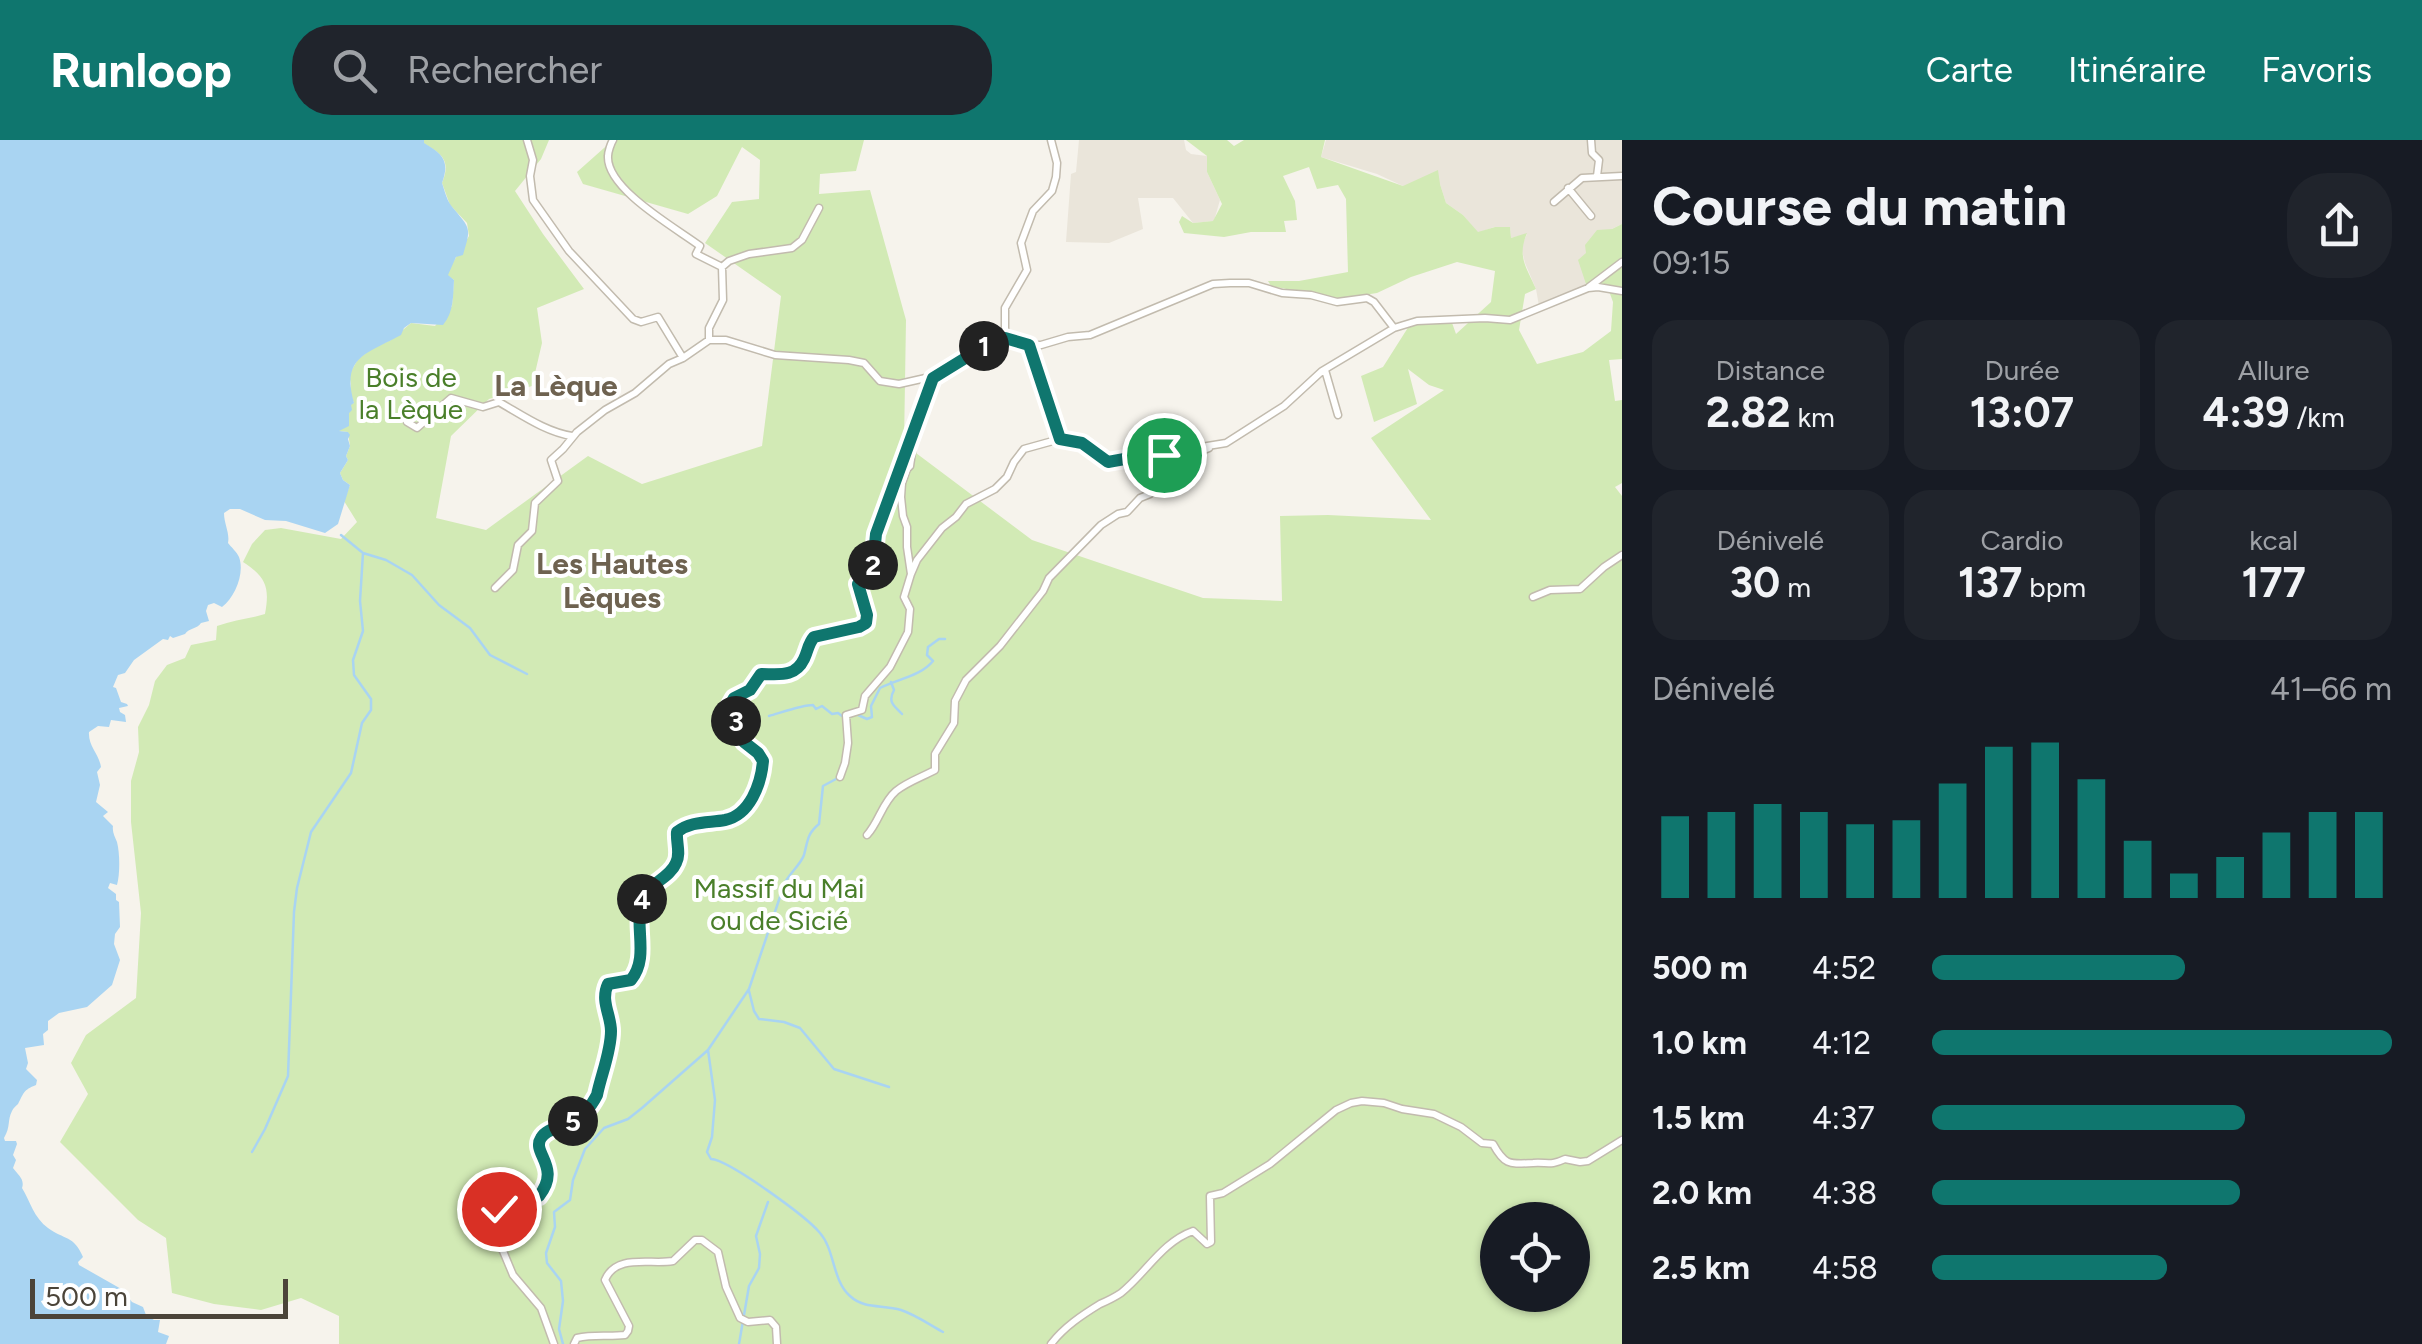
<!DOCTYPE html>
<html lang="fr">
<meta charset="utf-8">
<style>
body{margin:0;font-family:Figtree,sans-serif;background:#20242c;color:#f1f3f6;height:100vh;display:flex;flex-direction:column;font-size:38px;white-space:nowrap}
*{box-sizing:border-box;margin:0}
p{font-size:32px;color:#9ea1a6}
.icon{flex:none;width:55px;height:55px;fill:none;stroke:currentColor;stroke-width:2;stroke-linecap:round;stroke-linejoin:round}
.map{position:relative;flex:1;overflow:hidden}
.drawer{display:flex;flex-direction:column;background:#171b24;width:800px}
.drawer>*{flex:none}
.tools{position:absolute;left:1480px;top:1062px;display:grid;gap:20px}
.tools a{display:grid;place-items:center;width:110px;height:110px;border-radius:50%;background:#171b24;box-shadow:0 2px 8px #0004;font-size:50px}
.scale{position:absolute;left:30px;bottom:25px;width:258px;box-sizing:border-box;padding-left:10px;border:5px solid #4b4439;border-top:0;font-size:28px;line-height:35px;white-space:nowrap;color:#4b4439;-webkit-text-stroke:8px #fff;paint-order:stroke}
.pin{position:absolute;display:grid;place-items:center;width:85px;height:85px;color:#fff;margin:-42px;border:5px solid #fff;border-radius:50%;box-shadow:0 2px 10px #0007}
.km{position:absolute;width:50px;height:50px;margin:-25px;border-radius:50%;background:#222;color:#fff;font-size:28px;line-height:50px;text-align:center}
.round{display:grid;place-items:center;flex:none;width:105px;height:105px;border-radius:40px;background:#20242c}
.head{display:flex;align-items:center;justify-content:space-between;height:170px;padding:0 30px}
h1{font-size:55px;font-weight:700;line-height:75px}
.stats{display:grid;grid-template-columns:repeat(3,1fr);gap:15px;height:170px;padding:10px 30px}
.stats div{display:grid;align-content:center;border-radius:25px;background:#20242c;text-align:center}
.stats b{font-size:42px;font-weight:700}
.stats small{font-size:28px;font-weight:400}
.stats p{font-size:28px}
.chart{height:280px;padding:20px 30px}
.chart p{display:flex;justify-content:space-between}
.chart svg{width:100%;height:180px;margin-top:10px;stroke:#0f766e;stroke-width:6}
ul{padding:0 30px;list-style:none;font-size:32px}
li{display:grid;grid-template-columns:160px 120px 1fr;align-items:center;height:75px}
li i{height:25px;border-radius:12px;background:#0f766e}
header{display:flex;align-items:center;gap:60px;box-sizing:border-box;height:140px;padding:0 50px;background:#0f766e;color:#fff}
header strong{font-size:48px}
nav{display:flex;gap:55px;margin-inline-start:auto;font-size:35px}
.search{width:700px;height:90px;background:#20242c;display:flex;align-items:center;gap:25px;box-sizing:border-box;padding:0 35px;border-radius:40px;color:#9ea1a6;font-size:38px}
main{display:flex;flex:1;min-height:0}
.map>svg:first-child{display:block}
</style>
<header>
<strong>Runloop</strong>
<div class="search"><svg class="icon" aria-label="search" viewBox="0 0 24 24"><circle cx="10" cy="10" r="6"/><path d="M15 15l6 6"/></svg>Rechercher</div>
<nav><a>Carte</a><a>Itinéraire</a><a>Favoris</a></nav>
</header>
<main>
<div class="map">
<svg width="1622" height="1204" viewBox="0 0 1622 1204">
<rect width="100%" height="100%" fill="#f6f3ec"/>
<path fill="#eae5da" d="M1079 0H1184L1186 10 1191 14 1207 16V32L1220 60 1214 81 1193 83 1173 58H1138L1143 89 1109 103 1066 102 1071 34 1076 32Z
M1326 0H1622V84L1612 89 1587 113V147L1539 166 1536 149 1525 123 1521 107 1527 94 1511 98 1510 87H1494L1478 93 1463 75 1446 63 1440 44 1403 46 1377 34 1321 17Z"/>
<path fill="#d2eab5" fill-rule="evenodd" d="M424 0H549L541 19 515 51 543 94 584 149 537 168 542 203 532 246 489 259 451 296 436 378 486 390 588 316 642 344 762 306 781 156 705 103 732 62 759 59 760 20 742 7 717 56 688 74 583 44 577 32 613 0H864L856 31 820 34 819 54 870 50 906 180 904 304 1032 400 1203 458 1282 461 1280 376 1328 375 1431 380 1371 298 1444 250 1429 245 1408 229 1417 264 1374 282 1361 236 1383 227 1409 186 1451 180 1456 194 1491 162 1495 131 1457 122 1411 137 1377 153 1338 159 1271 146 1268 141H1299L1348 132 1346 59 1338 45 1317 49 1309 27 1283 36 1295 61 1297 80 1284 81 1286 92H1251L1224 97 1184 93 1179 82 1182 76 1193 83 1213 81 1222 64 1207 32V16L1186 0H1227L1234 6 1244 0H1325L1321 17 1403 46 1438 30 1440 44 1446 63 1463 75 1478 92 1495 87H1510L1511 98 1527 93C1517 117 1526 126 1536 149L1525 154 1519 190 1537 224 1583 212 1611 191 1613 162 1609 151 1587 147 1578 120 1586 113 1585 105 1597 90 1612 89 1622 84V219L1609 220 1615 261 1622 260V343L1615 347 1622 356V1204H339V1176L301 1158 261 1170 214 1164 172 1153 166 1098 138 1080 60 1002 88 954 71 923 86 895 136 858 141 773 131 682V641L139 612 138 587 149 565 155 541 167 525 185 518 191 505 216 500 217 486C233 480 249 479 265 474 270 447 266 437 243 422L252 404 265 390 281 388 341 399 357 382 344 361 350 345 343 340 340 333 348 320 346 316 350 306 348 292 338 291 344 287 351 264 354 263 350 252 351 244 349 235 358 219 374 207 391 200 411 183 435 186 452 166 454 140 447 135 449 129 469 96 467 83 450 65 442 43C451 21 443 14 423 3ZM1498 1080H1572V1155H1498Z"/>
<path fill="#a9d4f2" d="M0 0H424V3C443 14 450 21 442 43 445 52 447 61 453 68 471 89 471 88 463 115L456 117 448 135 454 140C453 156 454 172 443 185L411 183 404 188 401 195C366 214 341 217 354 263L351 265 352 270 349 273V286L339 291 348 292 350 295 348 299 350 306 346 316 348 320 340 333 343 340 350 345 338 384 325 393 286 381 265 380 240 369H230L224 373C224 384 230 393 228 403 231 407 237 412 239 417 245 433 235 457 222 467L214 463 208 465 206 471 209 481 201 483C197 489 189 488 185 494L173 498 170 496 168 500 163 499 134 520 125 533 118 535 113 547 116 548 121 562 127 564 128 566 119 568 120 572 125 575 126 582 111 580 109 587 98 586 89 592C88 606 99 614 101 627L97 632 100 645 96 662 108 672 103 676 113 686C112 692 115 697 117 702 120 714 120 734 117 745L110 743 108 748 116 754V760L119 762 120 787 115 794 114 804 120 820 112 845 87 867 59 873 48 881V890L43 894 44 905 25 908 28 923 26 929 37 940 36 945C23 950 24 953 18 964 16 966 13 968 12 971 7 981 11 986 4 998L5 1001H16L17 1004 13 1015 16 1020 13 1028C18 1035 25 1039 22 1048 30 1061 34 1078 48 1088 64 1100 74 1095 83 1117L78 1122 79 1125 123 1150 132 1162 143 1167 146 1175 154 1180H160L158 1192 169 1196 166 1204H0Z"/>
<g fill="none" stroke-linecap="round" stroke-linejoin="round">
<path stroke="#a9d4f2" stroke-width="2.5" d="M363 413 386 420 412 435 439 465 470 488 490 515 527 534
M891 542 894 550C887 563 895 566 902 574
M858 575 867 579 872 577 871 566 880 548C898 539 921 536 933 521L927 515 928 507 939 499H945
M769 576C780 573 802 565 813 565L816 569 822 566 832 574 838 573 842 576
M784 744C789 734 801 724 804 715 808 700 807 694 819 684L823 646 836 639
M749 851 754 871 759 879 784 882 800 888 834 929 889 947
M708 910 715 960 712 997 707 1012 711 1019C729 1020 807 1077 820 1093 835 1110 832 1140 850 1156 865 1170 883 1164 901 1170 916 1175 930 1185 943 1192
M252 1012 265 989 288 936 294 772 297 748 311 692 351 633 362 583 371 570V559L354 535 353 520 363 491 360 461 363 413 341 395
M563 1204 559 1189 563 1161 561 1141 547 1123 546 1113 555 1087 554 1072 570 1060 573 1040 585 1009 604 988 628 979 642 968 708 910 749 849 783 748
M739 1204 749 1146 759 1128 760 1114 756 1096 768 1062"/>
<defs>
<path id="minor" d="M527 0 533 20 530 36 533 60 569 111 633 179 641 182 658 177 683 218
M613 0C611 3 608 12 608 16 606 49 676 88 700 106L696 114 722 127 723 160 709 188V200
M1591 0 1592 13 1599 20 1597 36
M1568 48 1591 76
M1554 62 1582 38 1622 36
M722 127 729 121 749 114 792 108 802 100 819 68
M1589 147 1622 122
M1005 198V168L1027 130 1021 103 1033 71 1052 51 1056 37 1057 23 1051 0
M1029 205 1060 299
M1325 230 1338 275
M407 282 417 288 451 258 483 267 499 262C522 275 546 292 572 296
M911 434 917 420 942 388 956 377 966 364 995 349 1007 337 1014 322 1024 309 1060 299 1078 301 1103 320 1113 322 1141 316 1174 314 1189 309 1226 303 1284 266 1322 231 1394 188
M495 448 513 430 518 405 532 391 535 363 558 341 551 320 563 309 577 292 605 270 635 253 669 224 683 218 709 200H726L775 215 849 220 864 223 880 241 899 244 939 235 976 209 993 201 1005 198 1029 205H1041L1068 197 1090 195 1213 144 1230 143H1249L1282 153 1311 155 1337 162 1367 158 1374 162 1394 188 1417 181 1485 178 1510 180 1588 148 1598 147 1622 151
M1533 457 1550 450 1580 449 1604 427 1622 415
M840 637 845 623 848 603 846 575 862 570 865 556 890 527 908 492 910 469 904 457 911 434 907 407V387L903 376 901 357 902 343 907 329 910 326 913 305
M867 695C879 682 882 663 896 651 907 642 922 637 935 630V614L954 583 955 561 966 540 1000 506 1043 451 1049 438 1101 385 1118 374 1127 372 1140 358 1150 354 1194 314 1209 308
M554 1204 541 1168 513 1135 503 1111 496 1101 494 1096 499 1069 497 1052 503 1046 526 1057 539 1056C558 1032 542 1025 539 1001 547 990 555 989 567 984 580 979 591 967 597 955 602 935 611 912 611 891 611 875 600 861 608 844L631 840C649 818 635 789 641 763 645 744 669 740 676 723 681 714 676 702 677 692 691 681 708 683 725 680 750 675 761 644 763 621 758 612 750 610 745 602 738 594 731 569 732 560L750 550 761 534 780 535 793 532 802 523 810 502 814 497 859 487 866 483C869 469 858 458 858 444L873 425 876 394 932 239
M574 1204 577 1198C594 1194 608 1197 625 1195L628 1191 629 1186 605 1140C616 1113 651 1125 673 1121L695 1100H702L718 1112 726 1147 740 1178 748 1182 770 1180 776 1187 777 1204
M1051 1204C1064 1187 1082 1175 1100 1164 1107 1161 1115 1157 1121 1153 1146 1133 1162 1102 1193 1091L1207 1104 1211 1102 1210 1056 1223 1053 1270 1024 1336 970 1351 963 1362 961 1384 963 1402 969 1434 974 1461 987 1482 1003 1493 1004C1505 1026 1510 1024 1533 1023 1548 1022 1550 1026 1565 1019L1580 1022 1588 1021 1622 1000"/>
</defs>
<use href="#minor" stroke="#c2bbae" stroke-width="9"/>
<use href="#minor" stroke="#fff" stroke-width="6"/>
</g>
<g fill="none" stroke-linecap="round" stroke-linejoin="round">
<defs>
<path id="route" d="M499 1069 497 1052 503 1046 526 1057 539 1056C562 1027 531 1013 541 998 547 988 560 988 569 983 581 978 591 967 597 955 601 935 611 912 611 891 611 875 600 861 608 844L631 840C649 818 635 789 641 763 645 744 669 740 676 723 681 714 676 702 677 692 691 681 708 683 725 680 750 675 761 644 763 621L758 613 744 602 730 565 734 558 750 550 761 534C778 534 795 538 804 519 808 511 808 504 814 497L859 487 866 483 867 475 858 444 873 425 876 394 933 238 993 201 1005 198 1029 205 1060 299 1082 303 1108 322 1141 316 1164 315"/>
</defs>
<use href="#route" stroke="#fff" stroke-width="20"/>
<use href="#route" stroke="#0f766e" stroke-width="12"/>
</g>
<g text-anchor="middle" stroke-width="8" stroke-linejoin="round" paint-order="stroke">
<g font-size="28" fill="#4a7f2a" stroke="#fff">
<text x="411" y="247">Bois de<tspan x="411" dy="32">la Lèque</tspan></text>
<text x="779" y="758">Massif du Mai<tspan x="779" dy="32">ou de Sicié</tspan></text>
</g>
<g font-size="30" font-weight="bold" fill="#6e6250" stroke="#fff">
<text x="556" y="256">La Lèque</text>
<text x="612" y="434">Les Hautes<tspan x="612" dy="34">Lèques</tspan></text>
</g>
</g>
</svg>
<div class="tools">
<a><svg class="icon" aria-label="locate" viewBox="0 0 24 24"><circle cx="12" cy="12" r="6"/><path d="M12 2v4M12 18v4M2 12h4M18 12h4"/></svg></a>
</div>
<div class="scale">500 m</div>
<div class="pin" style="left:1164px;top:315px;background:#1e9e55"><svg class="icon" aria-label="arrive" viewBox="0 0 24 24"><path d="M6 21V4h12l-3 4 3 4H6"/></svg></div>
<div class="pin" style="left:499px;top:1069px;background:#d93025"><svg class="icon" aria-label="check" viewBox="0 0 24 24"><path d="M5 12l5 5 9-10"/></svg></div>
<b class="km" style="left:984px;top:206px">1</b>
<b class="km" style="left:873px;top:425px">2</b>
<b class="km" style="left:736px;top:581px">3</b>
<b class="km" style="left:642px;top:759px">4</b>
<b class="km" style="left:573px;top:981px">5</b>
</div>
<section class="drawer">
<div class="head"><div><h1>Course du matin</h1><p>09:15</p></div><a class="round"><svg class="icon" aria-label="share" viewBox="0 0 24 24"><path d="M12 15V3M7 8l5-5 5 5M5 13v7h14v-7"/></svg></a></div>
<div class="stats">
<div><p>Distance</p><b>2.82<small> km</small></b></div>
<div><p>Durée</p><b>13:07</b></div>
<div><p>Allure</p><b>4:39<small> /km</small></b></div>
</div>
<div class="stats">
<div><p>Dénivelé</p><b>30<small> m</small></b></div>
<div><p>Cardio</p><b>137<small> bpm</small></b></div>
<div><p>kcal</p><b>177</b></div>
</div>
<div class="chart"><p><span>Dénivelé</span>41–66 m</p>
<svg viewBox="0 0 160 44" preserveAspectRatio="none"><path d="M5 44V24M15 44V23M25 44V21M35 44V23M45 44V26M55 44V25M65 44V16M75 44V7M85 44V6M95 44V15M105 44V30M115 44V38M125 44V34M135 44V28M145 44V23M155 44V23"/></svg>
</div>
<ul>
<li><b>500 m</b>4:52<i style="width:55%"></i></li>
<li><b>1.0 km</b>4:12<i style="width:100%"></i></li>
<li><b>1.5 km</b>4:37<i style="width:68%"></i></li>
<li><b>2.0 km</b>4:38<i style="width:67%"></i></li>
<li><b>2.5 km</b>4:58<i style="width:51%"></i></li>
</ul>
</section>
</main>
